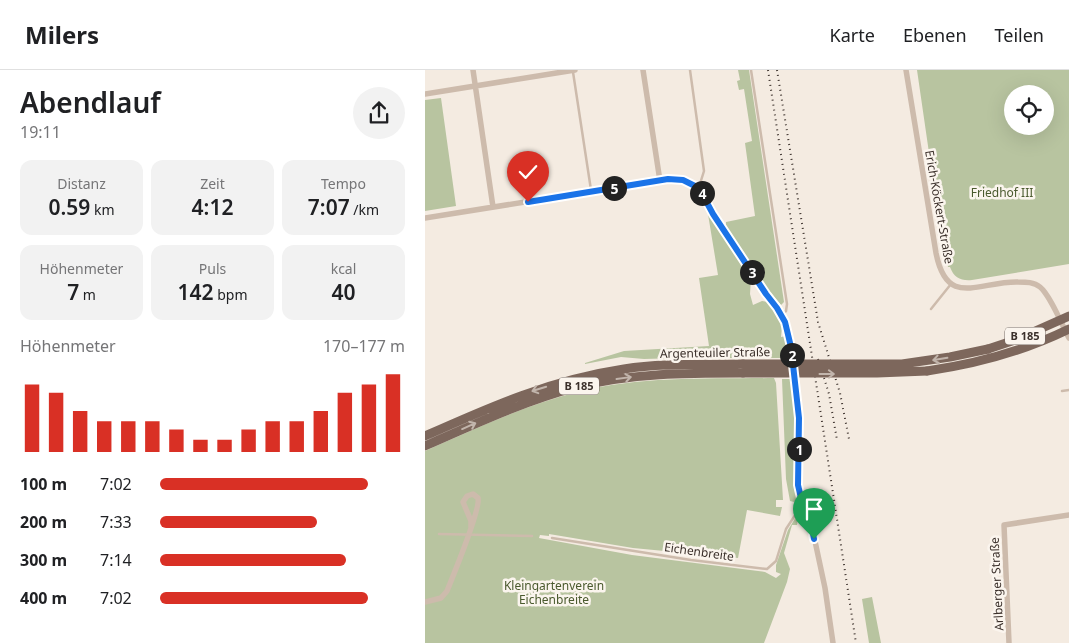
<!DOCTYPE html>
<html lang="de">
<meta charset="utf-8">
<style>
body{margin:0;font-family:"Noto Sans",sans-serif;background:#f2f2f2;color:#202124;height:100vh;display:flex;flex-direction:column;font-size:19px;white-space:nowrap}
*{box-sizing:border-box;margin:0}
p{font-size:16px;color:#757577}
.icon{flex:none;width:28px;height:28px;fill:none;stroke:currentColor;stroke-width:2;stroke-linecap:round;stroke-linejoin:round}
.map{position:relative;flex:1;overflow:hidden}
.sheet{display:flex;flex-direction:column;background:#fff;width:425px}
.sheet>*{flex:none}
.tools{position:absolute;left:579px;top:15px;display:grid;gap:10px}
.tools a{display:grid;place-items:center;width:50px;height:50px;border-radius:50%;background:#fff;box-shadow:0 5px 20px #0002;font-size:25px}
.pin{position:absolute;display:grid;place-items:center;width:42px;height:42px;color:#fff;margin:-51px -21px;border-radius:50% 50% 50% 0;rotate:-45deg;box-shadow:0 0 5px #0007}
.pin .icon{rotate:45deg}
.km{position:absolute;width:25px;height:25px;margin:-12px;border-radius:50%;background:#222;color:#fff;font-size:14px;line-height:25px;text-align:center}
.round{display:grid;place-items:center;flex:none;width:52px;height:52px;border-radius:26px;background:#f2f2f2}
.summary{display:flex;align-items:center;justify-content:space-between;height:85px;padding:0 20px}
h1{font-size:28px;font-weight:600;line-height:38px}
.metrics{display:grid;grid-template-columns:repeat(3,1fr);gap:8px;height:85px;padding:5px 20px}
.metrics div{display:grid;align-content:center;border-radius:12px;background:#f2f2f2;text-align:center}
.metrics b{font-size:21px;font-weight:600}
.metrics small{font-size:14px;font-weight:400}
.metrics p{font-size:14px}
.chart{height:140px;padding:10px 20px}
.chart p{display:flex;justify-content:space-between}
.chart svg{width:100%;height:90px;margin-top:5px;stroke:#d93025;stroke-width:6}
ul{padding:0 20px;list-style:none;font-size:16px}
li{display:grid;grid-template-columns:80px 60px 1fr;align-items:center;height:38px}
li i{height:12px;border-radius:6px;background:#d93025}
header{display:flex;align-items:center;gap:30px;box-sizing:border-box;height:70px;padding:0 25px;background:#fff;border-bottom:1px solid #e0e0e0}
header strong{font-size:24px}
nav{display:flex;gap:28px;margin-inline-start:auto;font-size:18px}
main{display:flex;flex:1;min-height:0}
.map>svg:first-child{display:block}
</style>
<header>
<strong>Milers</strong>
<nav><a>Karte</a><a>Ebenen</a><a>Teilen</a></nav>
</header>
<main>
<section class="sheet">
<div class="summary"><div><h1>Abendlauf</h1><p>19:11</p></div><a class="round"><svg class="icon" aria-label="share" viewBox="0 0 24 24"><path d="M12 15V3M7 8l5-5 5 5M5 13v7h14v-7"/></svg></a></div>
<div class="metrics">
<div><p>Distanz</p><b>0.59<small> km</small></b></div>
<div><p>Zeit</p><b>4:12</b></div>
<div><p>Tempo</p><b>7:07<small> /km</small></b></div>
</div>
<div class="metrics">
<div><p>Höhenmeter</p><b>7<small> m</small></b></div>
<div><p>Puls</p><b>142<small> bpm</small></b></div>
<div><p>kcal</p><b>40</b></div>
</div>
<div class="chart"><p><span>Höhenmeter</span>170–177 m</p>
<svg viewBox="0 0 160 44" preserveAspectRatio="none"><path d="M5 44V11M15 44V15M25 44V24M35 44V29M45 44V29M55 44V29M65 44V33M75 44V38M85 44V38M95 44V33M105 44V29M115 44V29M125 44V24M135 44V15M145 44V11M155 44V6"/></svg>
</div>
<ul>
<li><b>100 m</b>7:02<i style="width:85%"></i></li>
<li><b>200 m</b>7:33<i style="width:64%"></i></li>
<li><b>300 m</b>7:14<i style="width:76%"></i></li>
<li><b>400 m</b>7:02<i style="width:85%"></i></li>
</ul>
</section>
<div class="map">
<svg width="644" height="573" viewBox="0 0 644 573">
<rect width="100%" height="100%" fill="#f4ebe1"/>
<path fill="#b8c4a0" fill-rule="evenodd" d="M313 0H324L359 232 356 235 344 221 346 236 357 256 356 267 361 266 365 288H254L219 289 196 287 160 294V293L199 281 284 276 274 208 293 205 282 138 326 208 325 224 328 235 337 231 343 232 341 217 301 158V152L330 146 320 73 327 71 319 19 314 20 312 11 315 10Z
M492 0H644V194L547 210C536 211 529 208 525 197H523L512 138ZM588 24H620V56H588Z
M16 28 31 136 0 141V30Z
M349 308 351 313 358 430H351V437H357L355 446 322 440 313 488 208 478 124 464V466L115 465 114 468 207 485 340 502 351 508 356 504 351 502V495L363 460 374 442 372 455H367L359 483 365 499 362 512 339 573H0V381C50 359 98 336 152 322 216 306 283 309 349 308Z
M357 309H367L371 350 370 414 373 429 369 432 365 431 361 409Z
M447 527 456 573H444L437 529Z"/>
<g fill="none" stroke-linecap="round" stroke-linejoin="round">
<path stroke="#cdbbac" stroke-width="2.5" d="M265 0 279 101 274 117
M326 0 362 234 361 241 358 244
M148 2 166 120
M506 239 526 214
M637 321 644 320
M14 464 107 466
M127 468 266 490 342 499 351 491 361 459 378 433"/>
<path stroke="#cdbbac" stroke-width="5.5" d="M48 0 68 137
M218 0 235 111
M481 0 511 183C522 239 554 211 593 212 601 212 609 212 615 217 625 225 637 255 644 268
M0 24 150 0
M0 148 243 109 257 110 273 118 288 143 341 224 353 238 360 252 366 277 374 348 373 415 376 428 384 443 400 518 408 573
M0 532 16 528 22 521C28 506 56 439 53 428L48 424 42 426 38 432 46 451V457
M584 573 579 455 644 445"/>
<path stroke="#7d675c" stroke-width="9" d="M563 279 590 270 644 246
M502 301C551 294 599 281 644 259
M0 366C67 336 126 310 199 299 238 293 278 295 318 294
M0 376C50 354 99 331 152 317 206 303 263 303 318 303"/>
<path stroke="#3b302b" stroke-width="2" stroke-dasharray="1 4" stroke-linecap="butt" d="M343 0 431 573
M352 0 393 252 415 323 424 369
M393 289 404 324 412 370"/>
<path stroke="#7d675c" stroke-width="9" d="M318 294H477L525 287 563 279
M318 303H452L502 301"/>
</g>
<defs><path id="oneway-shaft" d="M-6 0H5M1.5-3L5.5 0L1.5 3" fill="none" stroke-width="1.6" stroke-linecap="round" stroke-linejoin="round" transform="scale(1.25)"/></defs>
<g stroke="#c2b5ac">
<use href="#oneway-shaft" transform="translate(515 289) rotate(171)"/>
<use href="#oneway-shaft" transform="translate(402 304)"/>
<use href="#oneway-shaft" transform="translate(199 308) rotate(-8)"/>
<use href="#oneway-shaft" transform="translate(114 319) rotate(163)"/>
<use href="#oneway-shaft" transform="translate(44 356) rotate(-24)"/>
</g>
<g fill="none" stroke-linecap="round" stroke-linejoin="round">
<defs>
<path id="route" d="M103 132 243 109 258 110 274 118 288 144 341 224 352 238 360 252 366 277 374 348 373 415 376 428 384 443 389 469"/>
</defs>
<use href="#route" stroke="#fff" stroke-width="10"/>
<use href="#route" stroke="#1a73e8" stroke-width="6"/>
</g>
<g text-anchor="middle" stroke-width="5" stroke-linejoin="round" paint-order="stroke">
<g fill="#fbf5ee" stroke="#756b66" stroke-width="1">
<rect x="580" y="257.5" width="40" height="17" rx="4"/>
<rect x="134" y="307.5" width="40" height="17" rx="4"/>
</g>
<g font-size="11" font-weight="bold" fill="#3b302b">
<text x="600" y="270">B 185</text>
<text x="154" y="320">B 185</text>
</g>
<g font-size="12" fill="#4a5a2e" stroke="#fbf5ee">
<text x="577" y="127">Friedhof III</text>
<text x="129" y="520">Kleingartenverein<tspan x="129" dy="14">Eichenbreite</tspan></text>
</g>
<g font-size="12" fill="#3b302b" stroke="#fbf5ee">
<text transform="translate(514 137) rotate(80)" y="4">Erich-Köckert-Straße</text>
<text transform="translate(290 283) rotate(-1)" y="4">Argenteuiler Straße</text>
<text transform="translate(274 482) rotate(8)" y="4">Eichenbreite</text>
<text transform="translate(572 514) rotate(-93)" y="4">Arlberger Straße</text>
</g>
</g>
</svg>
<div class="tools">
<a><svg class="icon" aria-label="locate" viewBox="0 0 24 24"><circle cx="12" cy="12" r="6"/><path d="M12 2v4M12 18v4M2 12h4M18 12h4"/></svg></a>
</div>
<div class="pin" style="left:389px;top:469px;background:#1e9e55"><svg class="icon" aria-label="arrive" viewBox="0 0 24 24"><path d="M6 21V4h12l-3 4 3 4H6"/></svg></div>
<div class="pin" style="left:103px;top:132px;background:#d93025"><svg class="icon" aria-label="check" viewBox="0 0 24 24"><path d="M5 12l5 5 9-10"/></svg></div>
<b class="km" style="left:374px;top:379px">1</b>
<b class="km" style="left:367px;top:285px">2</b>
<b class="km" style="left:327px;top:202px">3</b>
<b class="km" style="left:277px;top:123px">4</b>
<b class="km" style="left:189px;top:118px">5</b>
</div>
</main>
